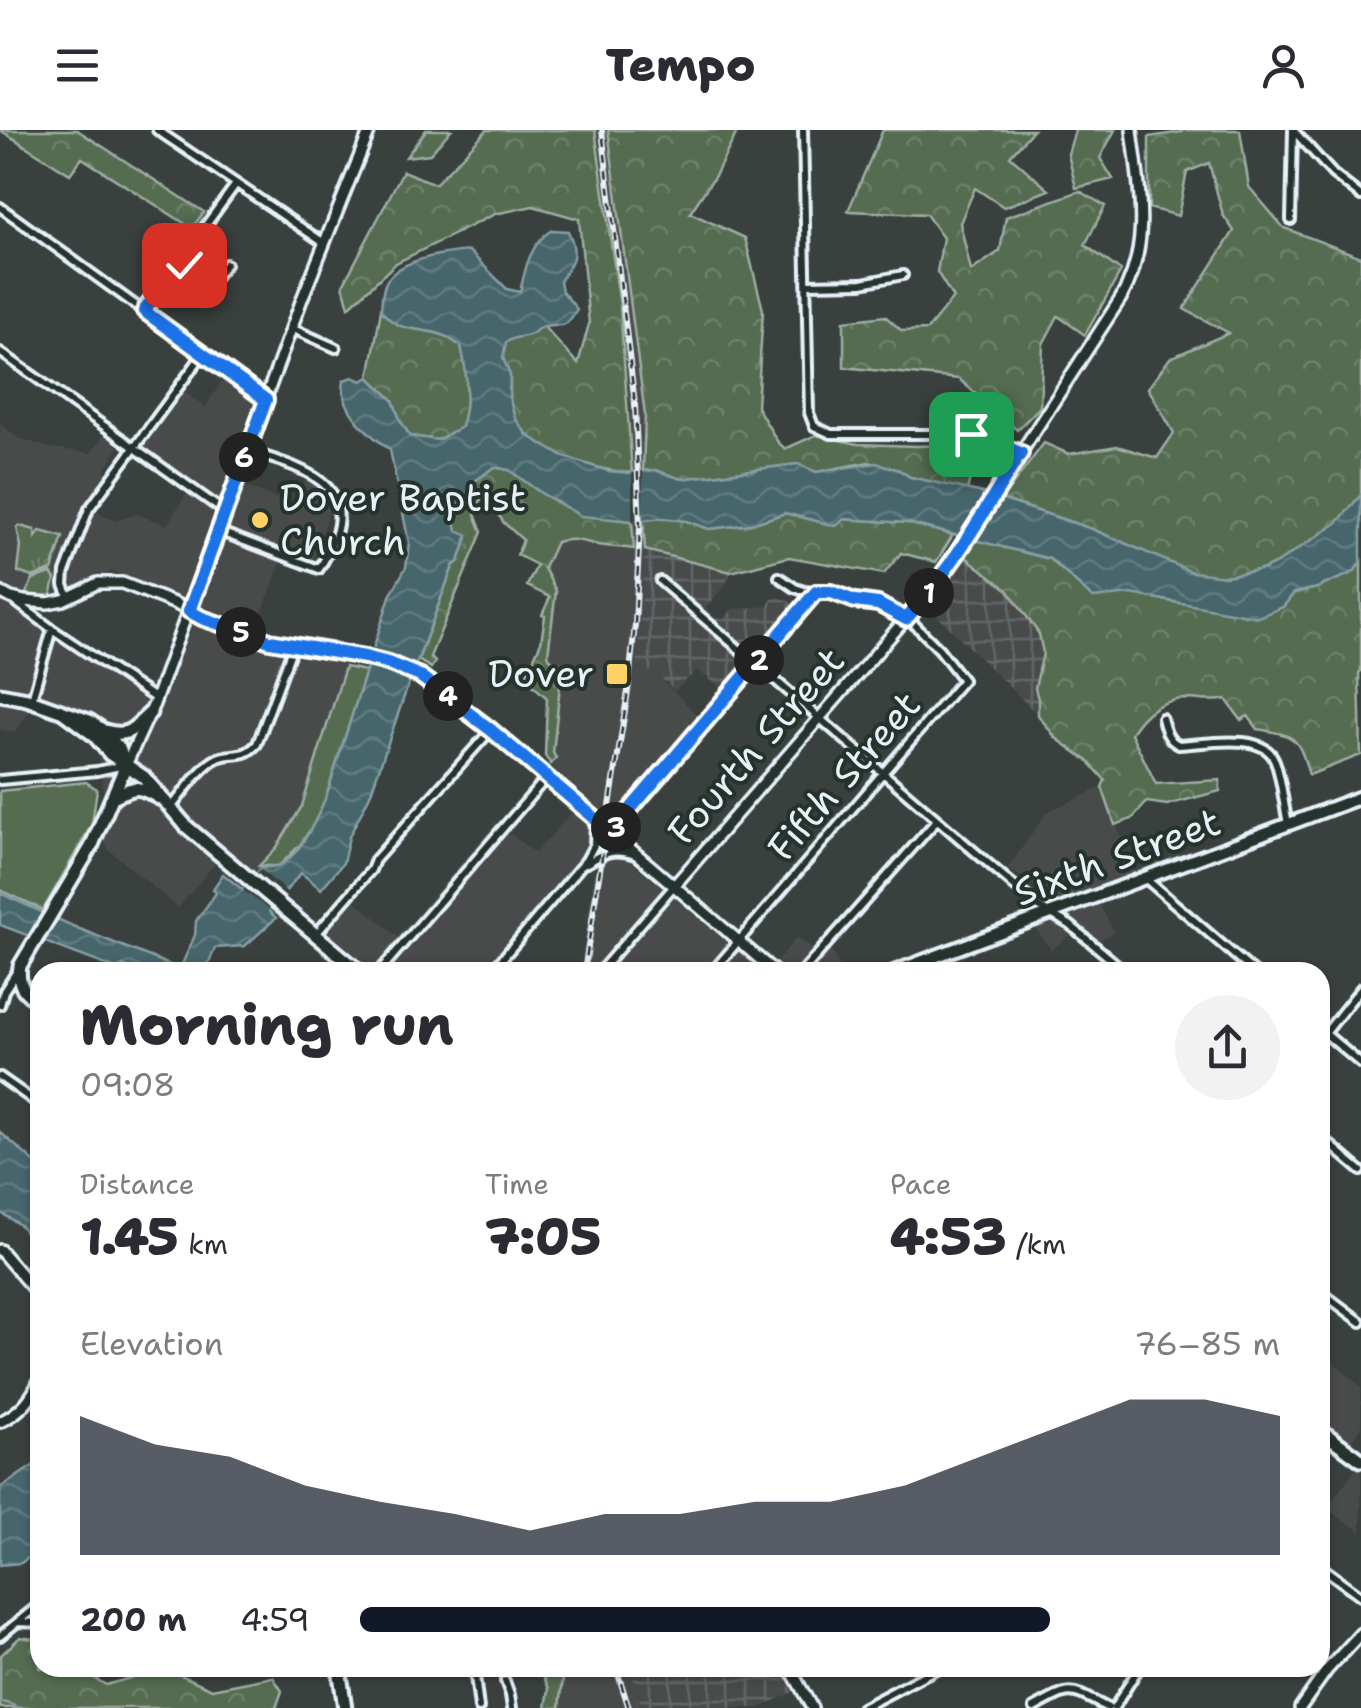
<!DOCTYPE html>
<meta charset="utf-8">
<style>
body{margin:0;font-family:"Shantell Sans",sans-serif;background:#f2f2f3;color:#2b2b33;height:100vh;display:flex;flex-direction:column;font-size:38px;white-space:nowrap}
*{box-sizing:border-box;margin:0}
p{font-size:32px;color:#7c7c81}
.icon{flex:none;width:55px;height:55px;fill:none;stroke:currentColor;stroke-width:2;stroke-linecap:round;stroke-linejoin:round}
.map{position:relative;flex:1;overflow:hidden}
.panel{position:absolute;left:30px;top:832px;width:1300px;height:715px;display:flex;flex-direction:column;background:#fff;border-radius:30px;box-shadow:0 2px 8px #0004}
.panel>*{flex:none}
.pin{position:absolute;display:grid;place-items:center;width:85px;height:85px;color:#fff;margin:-42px;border-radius:20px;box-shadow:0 5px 15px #0006}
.km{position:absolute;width:50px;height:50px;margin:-25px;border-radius:50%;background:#222;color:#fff;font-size:28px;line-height:50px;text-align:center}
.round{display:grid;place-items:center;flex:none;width:105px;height:105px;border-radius:52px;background:#f2f2f3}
.summary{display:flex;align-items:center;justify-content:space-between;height:170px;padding:0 50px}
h1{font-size:55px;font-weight:800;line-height:75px}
.metrics{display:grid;grid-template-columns:repeat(3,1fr);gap:15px;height:170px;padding:10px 50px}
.metrics div{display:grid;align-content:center}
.metrics b{font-size:50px;font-weight:800}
.metrics small{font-size:28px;font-weight:400}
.metrics p{font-size:28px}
.chart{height:280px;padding:20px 50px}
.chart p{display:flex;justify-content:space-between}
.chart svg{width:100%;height:180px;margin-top:10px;fill:#111827;opacity:.7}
ul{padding:0 50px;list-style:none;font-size:32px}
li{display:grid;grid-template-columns:160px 120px 1fr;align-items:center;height:75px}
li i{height:25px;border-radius:12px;background:#111827}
header{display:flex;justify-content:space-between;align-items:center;height:130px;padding:0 50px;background:#fff;font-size:45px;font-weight:800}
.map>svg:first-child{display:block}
</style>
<header><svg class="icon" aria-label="menu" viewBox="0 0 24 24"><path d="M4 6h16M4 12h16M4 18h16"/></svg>Tempo<svg class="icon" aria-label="person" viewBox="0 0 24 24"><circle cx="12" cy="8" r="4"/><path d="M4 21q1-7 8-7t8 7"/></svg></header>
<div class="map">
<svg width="1361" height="1578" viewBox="0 0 1361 1578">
<defs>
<pattern id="industrial-grid" width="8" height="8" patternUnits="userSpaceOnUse" patternTransform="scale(2.5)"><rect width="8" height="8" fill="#494c4c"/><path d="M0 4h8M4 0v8" fill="none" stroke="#636667"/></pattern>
<pattern id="grass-tufts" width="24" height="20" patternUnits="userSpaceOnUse" patternTransform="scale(2.5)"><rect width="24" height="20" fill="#556c51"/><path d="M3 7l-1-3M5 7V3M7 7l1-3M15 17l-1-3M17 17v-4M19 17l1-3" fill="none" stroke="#6d816b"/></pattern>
<pattern id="forest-crowns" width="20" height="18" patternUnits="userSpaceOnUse" patternTransform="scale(2.5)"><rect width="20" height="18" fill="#556c51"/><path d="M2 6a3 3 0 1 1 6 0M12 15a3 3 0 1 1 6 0" fill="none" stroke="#6d816b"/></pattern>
<pattern id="water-waves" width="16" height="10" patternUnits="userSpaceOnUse" patternTransform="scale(2.5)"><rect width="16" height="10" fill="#46666c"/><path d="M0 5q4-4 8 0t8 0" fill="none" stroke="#617c82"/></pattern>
</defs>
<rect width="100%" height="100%" fill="#39403e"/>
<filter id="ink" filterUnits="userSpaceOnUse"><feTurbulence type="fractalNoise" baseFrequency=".01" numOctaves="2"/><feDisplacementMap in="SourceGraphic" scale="20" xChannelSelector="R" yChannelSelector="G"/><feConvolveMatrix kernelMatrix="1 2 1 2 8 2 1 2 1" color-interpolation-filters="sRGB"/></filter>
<g filter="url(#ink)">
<path fill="#494c4c" d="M595 0H608L645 285 643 341 632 343 620 176Z
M223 250 254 271 226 349 294 375 306 351 315 356 329 382 314 429 286 419 257 496 150 457 113 441 51 466 49 477 30 478 47 492 46 500 160 579 192 498 195 494 200 493 231 505 242 513 263 518 347 529 302 676 277 717 244 754 216 732 178 778 108 719 98 698 103 662 98 621 87 605 31 579 15 602 0 600V293L18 308 51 318 91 323 104 305 119 317 105 338V346L87 372 95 381 116 391 136 384 167 395 192 354 143 317 183 261 205 277Z
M643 390 645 420 636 543 653 541 699 587 628 671 617 678 609 726 626 728 764 842H580L593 750 607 683 602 681 550 635 556 628 553 623 562 534 551 530 548 524 556 461 544 438 556 412 572 408 584 409 594 414 633 419 632 391Z
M1102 657 1134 742 1056 771 1008 738 1047 682Z
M574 680 589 695 592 707 587 720 482 842H379L325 801 353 769 398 807 496 693 535 723Z
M1098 772 1114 802 1087 816 1072 804 1051 820 1034 796Z
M796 808 812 819 833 822 841 842H787L776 832Z
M1320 1220 1361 1257V1298L1351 1312 1320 1289Z
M1357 1337 1361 1340V1401L1326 1379Z
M564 1538H630L642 1578H560Z"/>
<path fill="url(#industrial-grid)" d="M645 420 731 442 725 456 705 478 715 490 718 487 722 490 733 479 767 476 772 469 778 467 788 470 796 478 724 560 697 540 675 561 653 541 636 544Z
M962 424 1008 460 1039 504 1043 523 1035 558 1038 569V585L925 474Z
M630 1538H779L793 1562 760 1578H642Z"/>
<path fill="url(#grass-tufts)" stroke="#9eaea4" stroke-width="2.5" d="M20 396 35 400 36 407 40 401 63 407 52 440 32 447 18 442 21 416 17 398Z
M51 443 55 449 51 466 25 465 33 449Z"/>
<path fill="url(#forest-crowns)" stroke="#9eaea4" stroke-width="2.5" d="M0 0H77L204 82 192 98 82 28 70 44Z
M426 0H451L430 24 406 27Z
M487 0H595L620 176 632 343C597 341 532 322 515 288 509 276 510 263 510 250 509 242 504 235 503 228 502 222 505 217 506 212 518 204 530 204 543 196L578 234 589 194 579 89 533 76 495 84 396 133 349 177 343 155 403 41 435 54Z
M608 0H738L716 44 690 83 745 108 763 180 757 277 777 311 785 319 816 305 858 314 916 316 979 314 967 360 910 347 899 340 869 332 816 342 797 334 681 349 655 340 643 341 645 285Z
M883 0H1033L1010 26 1049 60 1004 77 975 58 960 93 971 141 1000 121 1006 87 1080 61 1105 76 1085 115 1121 141 1085 205 1058 186 1043 214 1040 277 1017 300 959 249 844 237V191L885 186 902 201 927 200 953 168 937 142 943 108 926 84 848 81Z
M1075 0H1115L1100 28 1113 49 1076 58 1068 24Z
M1182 0H1240L1249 57 1284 98 1361 127V365L1337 393 1279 432 1264 439 1226 446 1192 443 1092 399 1002 369 1044 313 1069 324 1117 316 1157 328 1174 303 1148 258 1170 228 1229 203 1184 179 1234 101 1223 85 1209 33 1187 42 1178 86 1149 78V7L1182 2Z
M381 180C400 204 414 196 440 204 447 206 454 212 461 216 468 244 469 270 461 297L438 310 410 306 400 291 393 270 369 247Z
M494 337 509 340 541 363 581 385 632 391 634 419C622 417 610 417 598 415 579 411 576 407 556 412L544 438 556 461 548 524 551 530 562 535 553 623 556 628 551 634 545 626 547 568 525 548 541 512 545 486 542 485 550 467 527 456 537 435 517 425 523 410 503 392 484 361 475 384 482 402 430 527 435 532 431 538 418 530 453 436 459 431 468 405 457 401C449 367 469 377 475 351Z
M785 383 836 396 844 389 908 393 953 405 936 432 901 423 884 444 789 427 731 442 645 420 643 390 663 388 687 391 709 399 751 394Z
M972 409 1050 429 1093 468 1131 463 1178 473 1283 477 1294 463 1317 458 1354 442 1361 431V541L1359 543 1361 625 1309 645C1298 607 1297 606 1258 599L1248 586 1241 590 1226 569C1212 573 1200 569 1185 569 1159 570 1144 583 1131 603L1156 654 1220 650V661L1167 675 1147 672 1132 689 1115 695 1102 657 1105 650 1088 631 1056 608 1038 585V569L1035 558 1043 523 1039 504 1008 460 962 424Z
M20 1507 40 1510V1538H77L106 1555 165 1538 212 1559 273 1547 282 1561 276 1578H0V1526Z
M540 1538H564L560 1578H546L549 1559Z"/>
<path fill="#556c51" stroke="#9eaea4" stroke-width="2.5" d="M345 537 366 541 326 667 315 692 300 715 279 736H259L277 717 302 676Z
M86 652 97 659 92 694 43 780 0 760V661Z"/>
<path fill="url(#water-waves)" stroke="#879ea4" stroke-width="2.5" d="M552 100 568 101C579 124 573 132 560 151L562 161 577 179C562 203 566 192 544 196 535 198 538 202 529 205 519 208 515 206 506 212L503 228 510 245 509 267 515 288 527 305 562 326 608 341 631 343 655 340 681 349 798 334 816 342 876 333 899 340 910 347 979 362 1092 399 1192 442 1226 446 1264 439 1279 432 1337 393 1361 365V431L1354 442 1317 458 1294 463 1283 477 1258 487 1131 464 1093 468 1050 429 908 393 844 389 836 396 785 383 751 394 709 399 687 391 663 388 632 391 581 386 541 363 509 340 494 337 475 351C469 376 449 367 457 401L468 405 459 431 453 436 406 561 370 665 349 707 343 733 321 759 301 743 269 781 276 788 245 816 215 818 205 842H140L124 836 116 839 0 795V763L77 798 180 839 195 805 196 791 216 763 213 759 223 744 243 760 260 739C265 737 271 737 277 736 298 730 318 686 326 667L390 466 406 437 409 413 390 320C368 303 339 281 344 250L353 247 362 251 369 247 393 270 400 290 410 306 438 310 461 297C469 270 468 244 461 216 454 212 447 206 440 204 414 196 400 204 381 180 382 170 382 157 388 149 403 128 446 123 469 121L507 159 520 162C525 139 530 113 552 100Z
M0 1002 40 1037V1125L21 1096 0 1082Z
M40 1331V1419L21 1433 0 1435V1358Z"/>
<path fill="#39403e" d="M643 341V390L632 391V343Z
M368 516 421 535 414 553 390 542 363 535Z
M260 739 289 764 276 781 280 788 243 760Z"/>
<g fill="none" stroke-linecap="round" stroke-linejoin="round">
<path stroke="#879ea4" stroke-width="2.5" d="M0 1572 7 1573 19 1578"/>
<defs>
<path id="minor" d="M157 0 324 113
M803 0 809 283 814 296 831 304H971L1021 323
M1293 0 1333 44 1361 66
M0 77 265 269
M1291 90 1293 1
M180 132 207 150 212 151 226 134
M807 154 862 153 903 145
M143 181 236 54
M291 198 336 218
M0 222 225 382
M218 401 319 439C369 359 316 341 247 321
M660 451 1039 777 1070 795 1126 842
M69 467 64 455 65 442 89 379 203 224
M12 469 52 499 156 569
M32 569 52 499
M1162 588C1165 599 1167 610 1179 615 1205 614 1264 601 1275 631 1282 650 1283 673 1288 693
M0 650 97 641 125 635
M171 678C182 664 199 639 214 630 230 620 242 631 257 614L293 516
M611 703 817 462
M587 733C605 722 614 718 635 725
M1146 749 1254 842
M316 804 371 740 375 730 491 600
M379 842 547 647
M491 842 586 730 594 715 595 690
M599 842 674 756
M712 842 963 550 939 519 915 495 891 480 878 474 855 471 831 462 804 461 795 458 779 447
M802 842 937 690
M0 875 4 861 17 841
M1320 899 1361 934
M1320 910 1361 858
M0 947 40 975
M1320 1006 1361 1041
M1320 1161 1361 1192
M1320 1436 1361 1466
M18 1492 40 1493
M0 1506 40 1474
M474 1538 479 1578
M505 1551 510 1565 512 1578
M862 1578 938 1538
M1034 1578C1074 1556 1068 1558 1108 1578
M1114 1578 1139 1538"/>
<path id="tertiary" d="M0 462 11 468 24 471 48 473 63 470 98 453H122L176 474 202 488 250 505 282 514 376 530 419 546 491 600 775 842
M126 635 154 574 302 169 370 0
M674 756 935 455 1121 168C1152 114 1139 58 1132 0
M0 1120 35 1161 40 1177
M0 1292C19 1283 33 1268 40 1248
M790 1538 812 1578
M1300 1578 1327 1540 1361 1503"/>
<path id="secondary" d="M894 842 1361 667"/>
<path id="primary" d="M0 564 27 569 89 591 101 599 119 618 126 635
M63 582 94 605 110 624 144 647 187 697 360 842
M105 601C130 608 133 598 150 583
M113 667C133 657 138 654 159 668
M40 872C24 863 17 855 20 836L91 717 126 635
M1320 1300 1361 1330
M339 1538 345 1578"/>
</defs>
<use href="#minor" stroke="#e8f1f8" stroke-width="14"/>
<use href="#tertiary" stroke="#e8f1f8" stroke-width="16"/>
<use href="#secondary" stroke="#e8f1f8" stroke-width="18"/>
<use href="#primary" stroke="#e8f1f8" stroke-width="19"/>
<use href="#minor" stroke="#26332d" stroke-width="6"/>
<use href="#tertiary" stroke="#26332d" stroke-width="9"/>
<use href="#secondary" stroke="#26332d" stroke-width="10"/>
<use href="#primary" stroke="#26332d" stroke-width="11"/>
<defs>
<path id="rail" d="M584 842 628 561 635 494 640 397 635 274 602 0
M616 1538 629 1578"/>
</defs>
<use href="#rail" stroke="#e8f1f8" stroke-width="6"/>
<use href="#rail" stroke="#26332d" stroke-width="2.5" stroke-dasharray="8" stroke-linecap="butt"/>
</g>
</g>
<g fill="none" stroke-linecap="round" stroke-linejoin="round" filter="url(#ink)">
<defs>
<path id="route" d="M184 135 180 132 144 181 266 270 189 481 202 488 270 511 365 527 388 533 420 546 491 600 611 702 816 462H831L855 471 878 474 906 489C952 440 985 379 1021 323L971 304"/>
</defs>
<use href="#route" stroke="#fff" stroke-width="20"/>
<use href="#route" stroke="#1a73e8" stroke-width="12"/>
</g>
<g fill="#ffd166" stroke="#26332d" stroke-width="4">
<circle cx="260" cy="390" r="10"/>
<rect x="605" y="532" width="24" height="24" rx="5"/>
</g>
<g text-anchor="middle" stroke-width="8" stroke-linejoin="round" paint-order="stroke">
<g font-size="38" fill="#e8f1f8" stroke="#26332d" text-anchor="start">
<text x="280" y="381">Dover Baptist<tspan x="280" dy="44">Church</tspan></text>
<text x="594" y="557" text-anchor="end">Dover</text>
</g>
<g font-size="38" fill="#e8f1f8" stroke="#26332d">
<text transform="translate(756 616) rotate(-49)" y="13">Fourth Street</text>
<text transform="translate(844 646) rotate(-49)" y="13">Fifth Street</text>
<text transform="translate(1117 727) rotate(-20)" y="13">Sixth Street</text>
</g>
</g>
</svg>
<div class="pin" style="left:971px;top:304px;background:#1e9e55"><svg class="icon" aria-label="arrive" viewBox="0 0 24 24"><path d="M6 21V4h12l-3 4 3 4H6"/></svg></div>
<div class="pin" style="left:184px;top:135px;background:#d93025"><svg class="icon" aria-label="check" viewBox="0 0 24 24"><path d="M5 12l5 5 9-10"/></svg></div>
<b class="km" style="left:929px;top:463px">1</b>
<b class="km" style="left:759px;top:530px">2</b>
<b class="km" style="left:616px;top:697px">3</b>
<b class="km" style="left:448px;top:566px">4</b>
<b class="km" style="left:241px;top:502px">5</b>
<b class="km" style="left:244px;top:327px">6</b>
<section class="panel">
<div class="summary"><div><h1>Morning run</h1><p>09:08</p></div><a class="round"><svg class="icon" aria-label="share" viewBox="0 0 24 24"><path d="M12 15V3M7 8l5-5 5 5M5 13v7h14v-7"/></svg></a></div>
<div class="metrics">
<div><p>Distance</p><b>1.45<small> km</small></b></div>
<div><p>Time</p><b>7:05</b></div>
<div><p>Pace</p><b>4:53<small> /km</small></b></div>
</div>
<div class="chart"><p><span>Elevation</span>76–85 m</p>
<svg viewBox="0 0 160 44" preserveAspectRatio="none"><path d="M0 44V10L10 17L20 20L30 27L40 31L50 34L60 38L70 34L80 34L90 31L100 31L110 27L120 20L130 13L140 6L150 6L160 10V44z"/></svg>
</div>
<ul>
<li><b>200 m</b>4:59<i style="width:75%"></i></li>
</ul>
</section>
</div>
